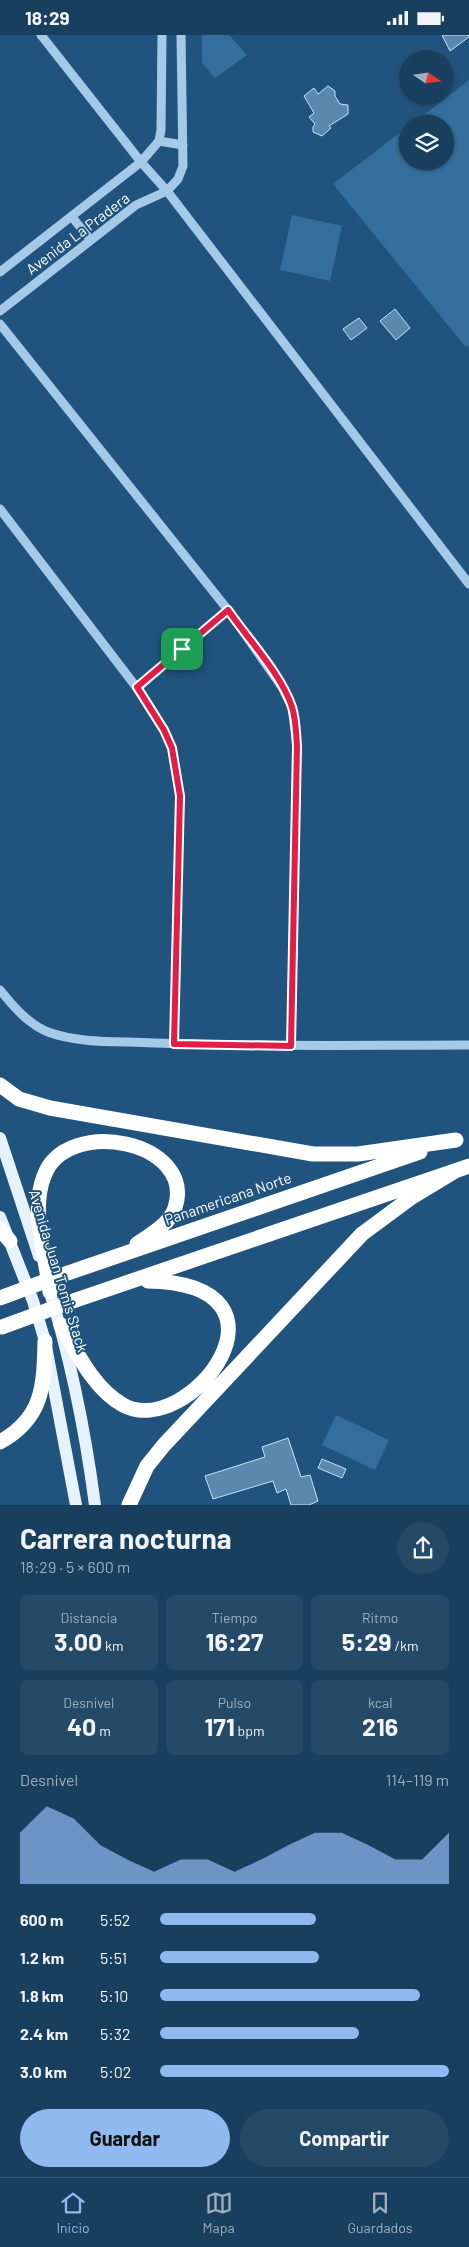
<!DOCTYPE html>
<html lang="es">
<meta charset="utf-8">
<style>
body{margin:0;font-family:Barlow,sans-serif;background:#254a67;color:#f1f3f6;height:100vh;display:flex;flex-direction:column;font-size:19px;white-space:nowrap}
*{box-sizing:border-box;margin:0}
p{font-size:16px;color:#9fafbc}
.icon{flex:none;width:28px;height:28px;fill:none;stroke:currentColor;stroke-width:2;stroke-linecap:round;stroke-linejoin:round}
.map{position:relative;height:1470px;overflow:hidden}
.sheet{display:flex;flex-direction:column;background:#183f5e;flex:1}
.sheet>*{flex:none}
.needle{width:32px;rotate:103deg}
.tools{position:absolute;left:399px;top:15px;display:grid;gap:10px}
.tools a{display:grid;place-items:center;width:55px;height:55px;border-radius:50%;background:#183f5e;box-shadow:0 1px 4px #0004,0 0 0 1px #365873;font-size:25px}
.pin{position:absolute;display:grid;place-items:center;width:42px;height:42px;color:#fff;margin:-21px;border-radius:10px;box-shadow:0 2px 8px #0006}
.round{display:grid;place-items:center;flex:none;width:52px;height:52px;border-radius:26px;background:#254a67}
.headline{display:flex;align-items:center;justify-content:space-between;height:85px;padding:0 20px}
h1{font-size:28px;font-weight:700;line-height:38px}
.stats{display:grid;grid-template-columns:repeat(3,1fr);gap:8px;height:85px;padding:5px 20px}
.stats div{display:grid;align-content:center;border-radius:8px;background:#254a67;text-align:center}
.stats b{font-size:25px;font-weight:700}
.stats small{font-size:14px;font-weight:400}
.stats p{font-size:14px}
.chart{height:140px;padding:10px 20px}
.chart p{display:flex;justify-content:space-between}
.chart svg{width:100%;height:90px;margin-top:5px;fill:#90b9f0;opacity:.7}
.action{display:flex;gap:10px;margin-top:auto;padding:10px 20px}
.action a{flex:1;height:58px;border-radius:30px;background:#90b9f0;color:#111;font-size:20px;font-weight:700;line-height:58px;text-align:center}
.action a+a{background:#254a67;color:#f1f3f6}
ul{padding:0 20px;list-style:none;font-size:16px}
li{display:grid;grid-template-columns:80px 60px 1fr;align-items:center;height:38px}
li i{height:12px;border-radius:6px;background:#90b9f0}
.status{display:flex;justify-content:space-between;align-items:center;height:35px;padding:0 25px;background:#183f5e;direction:ltr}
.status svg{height:14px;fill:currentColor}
.dock{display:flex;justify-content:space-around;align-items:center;height:70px;border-top:1px solid #365873;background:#183f5e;font-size:14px;color:#9fafbc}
.dock a{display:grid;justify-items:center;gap:2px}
.dock .selected{color:#90b9f0}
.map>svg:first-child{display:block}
</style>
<div class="status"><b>18:29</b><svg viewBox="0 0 49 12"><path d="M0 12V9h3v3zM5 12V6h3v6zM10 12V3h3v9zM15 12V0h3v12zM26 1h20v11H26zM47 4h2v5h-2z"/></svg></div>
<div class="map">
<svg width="469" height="1470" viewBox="0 0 469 1470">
<rect width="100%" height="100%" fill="#20547e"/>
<path fill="#336e9c" d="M202 0H229L247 20 215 43 202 28Z
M469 45V312L464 310 333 149 407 92 408 126H445V89H412Z
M292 180 342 191 330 246 280 235Z
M336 1380 389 1405 375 1435 322 1410Z"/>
<path fill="#5989af" stroke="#c8e2f5" d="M442 0H469V2L450 16Z
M328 51 335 56V61L340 69 348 70V79L329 91 331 93 322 101 313 97V92L315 89 309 82 314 78 304 61 314 53 318 59Z
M395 274 410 293 396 305 380 286Z
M359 283 367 293 351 305 343 294Z
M288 1403 301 1442 310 1440 318 1466 309 1470H291L286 1454 277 1458 273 1446 213 1464 205 1441 265 1422 262 1412Z
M322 1424 346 1434 342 1443 318 1433Z"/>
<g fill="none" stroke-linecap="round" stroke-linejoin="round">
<path stroke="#a5cae7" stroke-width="9" d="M41 0 141 127 167 156 469 549
M159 106 183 110
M72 182 90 204
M0 237 141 127 159 106 161 95 162 0
M0 276 136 170 167 156 178 144 183 131 181 0
M0 289 228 575 282 652 292 672 297 711 291 1011
M0 474 137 653 164 695 172 713 180 761 174 1009
M137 653 228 575
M0 955C13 971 28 989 48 997 80 1009 120 1006 154 1008 259 1012 364 1010 469 1010"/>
<path stroke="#e6f2fd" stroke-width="12" d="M0 1103 39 1221
M0 1182 33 1266 45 1306 76 1470
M47 1248C70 1320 85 1394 95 1470"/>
<path stroke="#fff" stroke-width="15" d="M0 1050 19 1064 50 1073 313 1119H358L456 1105
M0 1194 10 1206
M62 1240 420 1117
M50 1257C46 1220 30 1177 44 1141 66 1080 197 1106 175 1173 170 1189 150 1200 137 1209
M73 1266 469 1131
M61 1290C77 1318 94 1354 123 1370 189 1406 309 1249 148 1246
M0 1407C43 1383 44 1352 45 1306
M129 1470 147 1431 164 1410 362 1199 412 1162 455 1136"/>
<path stroke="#fff" stroke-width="15" d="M0 1263 62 1240
M2 1292 73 1266"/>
</g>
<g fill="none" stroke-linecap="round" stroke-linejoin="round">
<defs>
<path id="route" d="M228 575C248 604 281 639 292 672 296 685 296 698 297 711L291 1011 174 1009 180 761 172 713 164 695 137 652Z"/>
</defs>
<use href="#route" stroke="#fff" stroke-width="10"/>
<use href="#route" stroke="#e11d48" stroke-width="6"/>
</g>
<g text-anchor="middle" stroke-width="4" stroke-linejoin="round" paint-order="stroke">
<g font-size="15" fill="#fff" stroke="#20547e">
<text transform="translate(78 199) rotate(-37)" y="5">Avenida La Pradera</text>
<text transform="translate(228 1164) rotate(-19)" y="5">Panamericana Norte</text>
<text transform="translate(58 1236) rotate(73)" y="5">Avenida Juan Tomis Stack</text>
</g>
</g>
</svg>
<div class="tools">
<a><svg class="needle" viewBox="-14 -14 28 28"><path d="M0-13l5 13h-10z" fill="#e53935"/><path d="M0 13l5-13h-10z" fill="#9fafbc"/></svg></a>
<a><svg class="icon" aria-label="layers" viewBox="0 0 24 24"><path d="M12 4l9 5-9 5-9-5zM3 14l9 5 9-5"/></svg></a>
</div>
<div class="pin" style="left:182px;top:614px;background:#1e9e55"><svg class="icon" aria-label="arrive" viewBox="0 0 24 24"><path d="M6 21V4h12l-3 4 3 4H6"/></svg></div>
</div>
<section class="sheet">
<div class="headline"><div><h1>Carrera nocturna</h1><p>18:29 · 5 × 600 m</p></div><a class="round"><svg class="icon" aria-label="share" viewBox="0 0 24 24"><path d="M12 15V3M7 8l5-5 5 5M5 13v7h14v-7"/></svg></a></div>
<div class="stats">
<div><p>Distancia</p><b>3.00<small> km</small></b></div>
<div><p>Tiempo</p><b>16:27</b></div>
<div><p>Ritmo</p><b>5:29<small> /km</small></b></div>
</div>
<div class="stats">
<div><p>Desnivel</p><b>40<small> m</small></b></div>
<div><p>Pulso</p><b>171<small> bpm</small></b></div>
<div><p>kcal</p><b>216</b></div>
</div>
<div class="chart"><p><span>Desnivel</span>114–119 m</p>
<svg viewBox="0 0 160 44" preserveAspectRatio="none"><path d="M0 44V19L10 6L20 12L30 25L40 32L50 38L60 32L70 32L80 38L90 32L100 25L110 19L120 19L130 25L140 32L150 32L160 19V44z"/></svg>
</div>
<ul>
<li><b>600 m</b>5:52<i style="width:54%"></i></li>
<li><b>1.2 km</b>5:51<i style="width:55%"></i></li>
<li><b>1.8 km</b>5:10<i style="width:90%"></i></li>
<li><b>2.4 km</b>5:32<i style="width:69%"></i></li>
<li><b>3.0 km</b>5:02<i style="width:100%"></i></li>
</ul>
<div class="action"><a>Guardar</a><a>Compartir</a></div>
</section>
<nav class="dock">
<a class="selected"><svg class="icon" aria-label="home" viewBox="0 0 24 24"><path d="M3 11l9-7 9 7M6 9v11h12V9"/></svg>Inicio</a>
<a><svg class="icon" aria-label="map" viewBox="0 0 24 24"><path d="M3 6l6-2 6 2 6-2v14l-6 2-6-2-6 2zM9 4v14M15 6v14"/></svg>Mapa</a>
<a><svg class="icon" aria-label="saved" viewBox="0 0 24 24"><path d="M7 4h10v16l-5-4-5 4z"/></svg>Guardados</a>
</nav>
